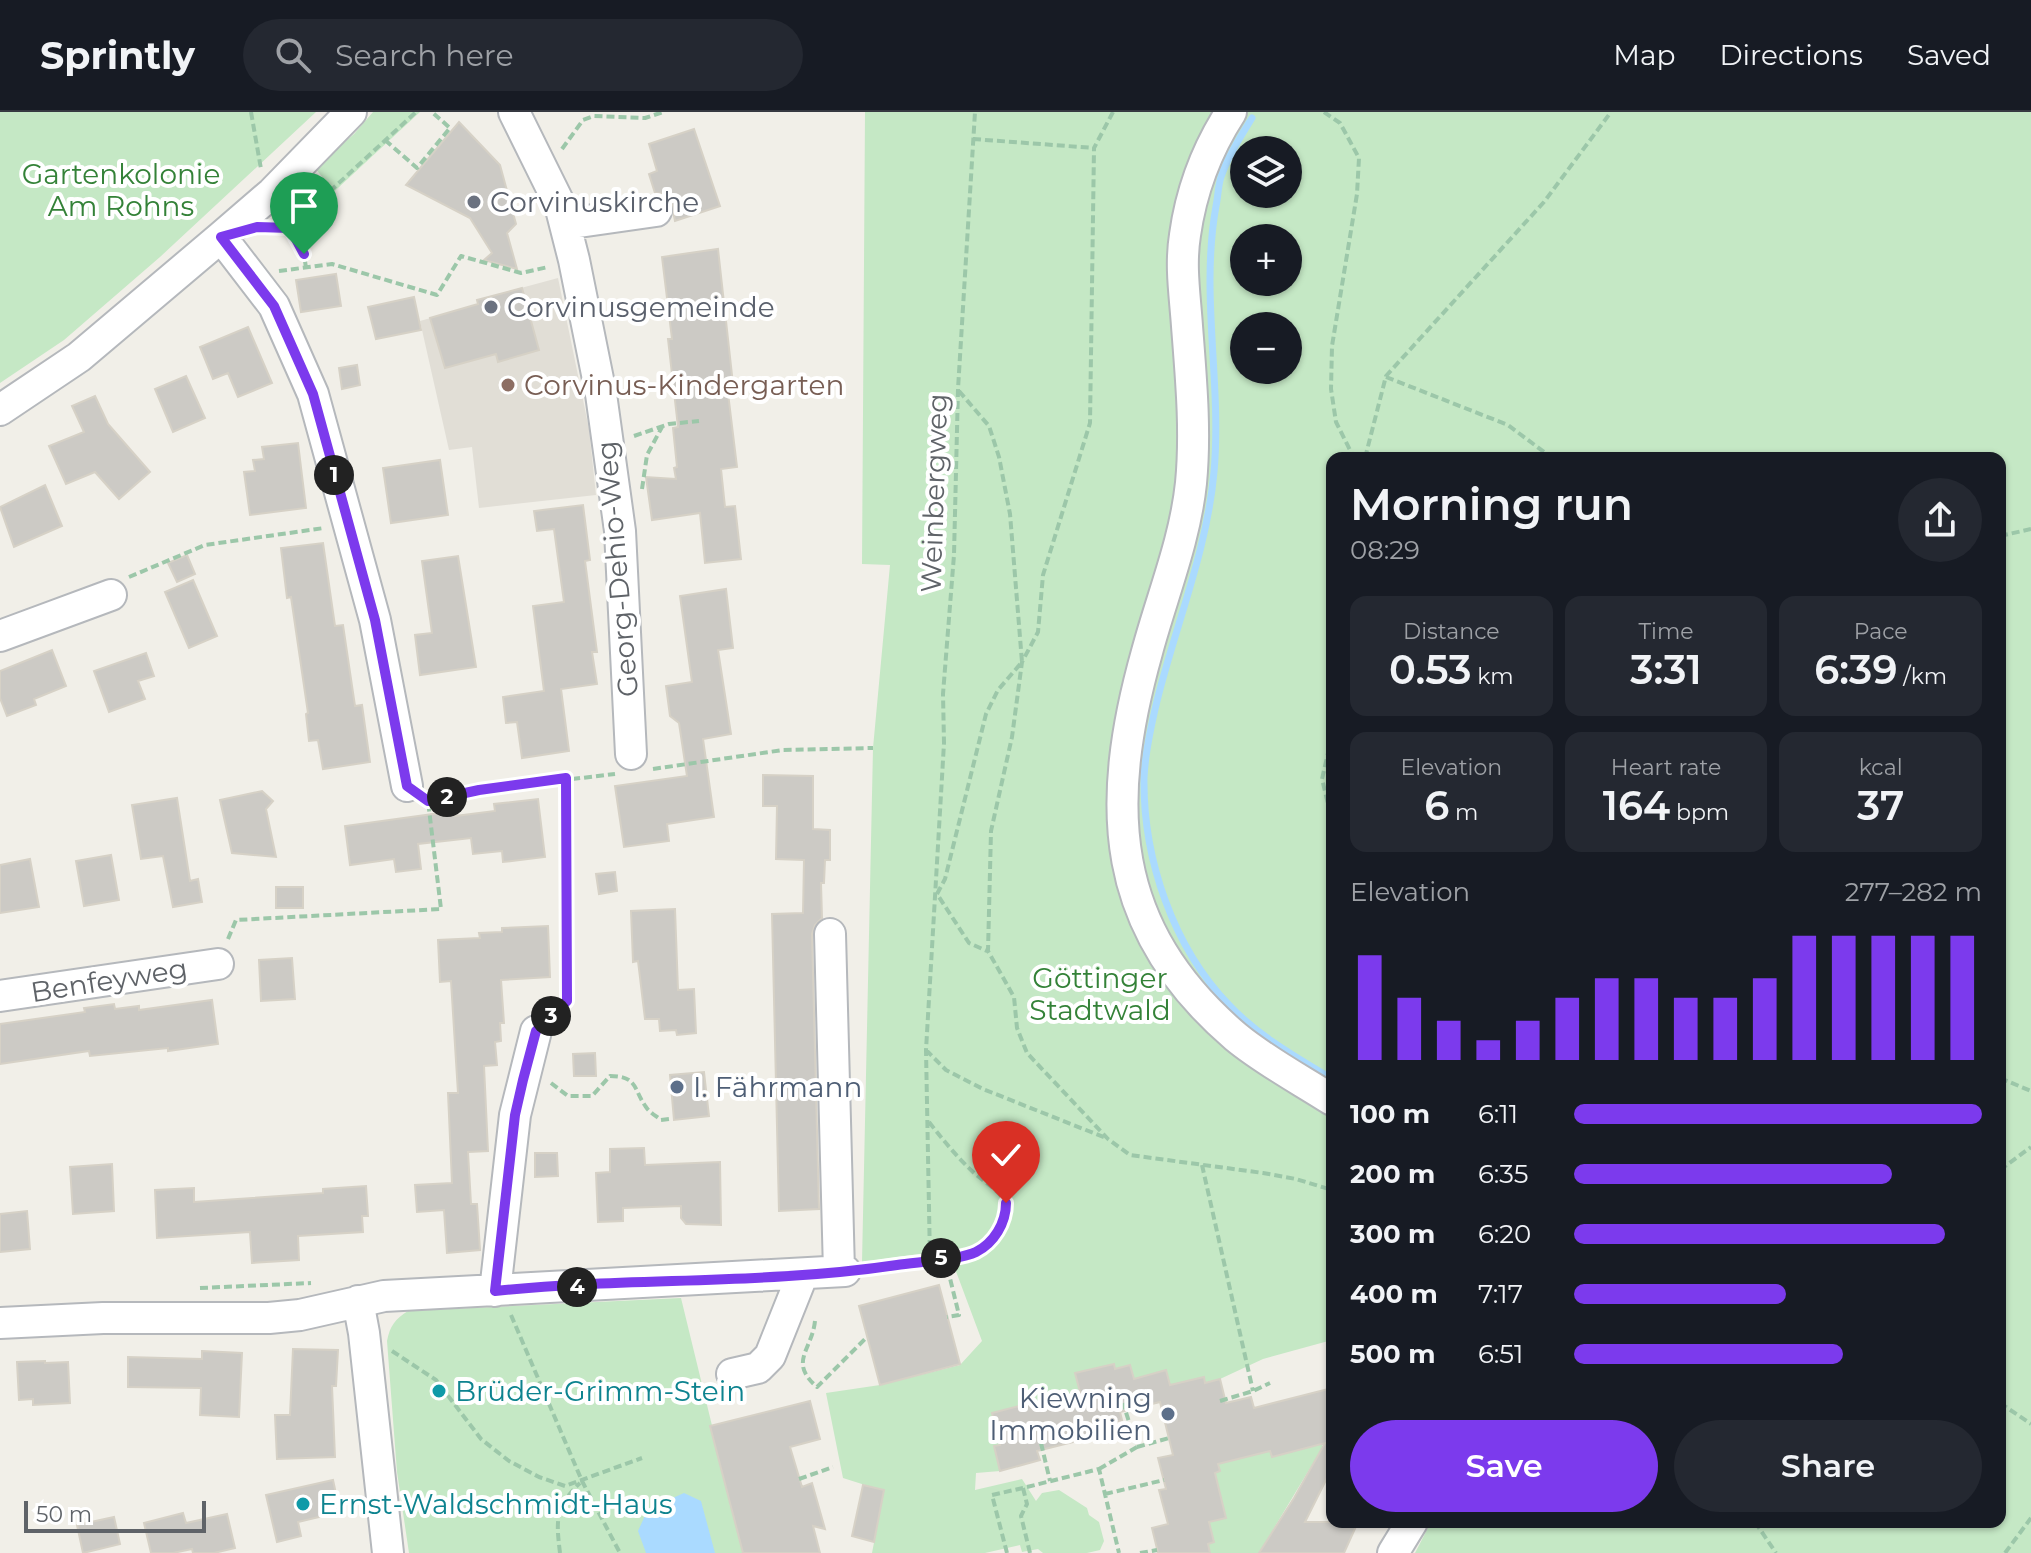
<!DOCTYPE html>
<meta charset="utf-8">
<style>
body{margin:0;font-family:Montserrat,sans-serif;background:#242831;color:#f1f3f6;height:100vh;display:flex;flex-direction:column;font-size:30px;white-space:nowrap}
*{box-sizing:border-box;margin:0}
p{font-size:26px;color:#9ea1a6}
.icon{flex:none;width:44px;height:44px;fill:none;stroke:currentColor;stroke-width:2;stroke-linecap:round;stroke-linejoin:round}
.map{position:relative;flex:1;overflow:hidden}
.details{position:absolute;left:1326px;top:340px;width:680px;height:1076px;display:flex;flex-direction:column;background:#171b24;border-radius:16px;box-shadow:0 2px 6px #0004}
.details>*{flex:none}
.controls{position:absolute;left:1230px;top:24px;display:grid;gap:16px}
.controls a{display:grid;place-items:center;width:72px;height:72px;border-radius:50%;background:#171b24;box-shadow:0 2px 6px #0004;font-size:40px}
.scale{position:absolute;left:24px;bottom:20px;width:182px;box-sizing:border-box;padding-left:8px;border:4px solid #5f6368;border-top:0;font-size:22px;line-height:28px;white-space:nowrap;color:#5f6368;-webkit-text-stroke:6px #fff;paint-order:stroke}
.pin{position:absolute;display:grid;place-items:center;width:68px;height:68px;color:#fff;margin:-82px -34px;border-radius:50% 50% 50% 0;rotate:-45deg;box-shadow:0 0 8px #0007}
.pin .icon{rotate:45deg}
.km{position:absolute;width:40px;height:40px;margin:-20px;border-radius:50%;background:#222;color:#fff;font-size:22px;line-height:40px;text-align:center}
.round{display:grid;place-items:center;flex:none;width:84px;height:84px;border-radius:42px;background:#242831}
.overview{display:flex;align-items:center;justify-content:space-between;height:136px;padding:0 24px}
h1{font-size:44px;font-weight:600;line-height:60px}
.stats{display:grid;grid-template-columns:repeat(3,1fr);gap:12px;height:136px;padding:8px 24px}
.stats div{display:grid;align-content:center;border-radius:16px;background:#242831;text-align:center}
.stats b{font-size:40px;font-weight:600}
.stats small{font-size:22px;font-weight:400}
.stats p{font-size:22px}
.chart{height:224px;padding:16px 24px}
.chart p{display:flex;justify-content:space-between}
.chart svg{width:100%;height:144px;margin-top:8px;stroke:#7c3aed;stroke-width:6}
.primary-button{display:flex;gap:16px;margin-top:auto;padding:16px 24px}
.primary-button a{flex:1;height:92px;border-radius:48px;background:#7c3aed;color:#fff;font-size:32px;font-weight:600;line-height:92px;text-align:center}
.primary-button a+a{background:#242831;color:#f1f3f6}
ul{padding:0 24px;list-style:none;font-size:26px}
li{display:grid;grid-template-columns:128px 96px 1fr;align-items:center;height:60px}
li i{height:20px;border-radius:10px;background:#7c3aed}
header{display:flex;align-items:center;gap:48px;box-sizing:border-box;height:112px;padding:0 40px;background:#171b24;border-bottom:2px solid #363941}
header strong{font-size:38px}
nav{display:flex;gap:44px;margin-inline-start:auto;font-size:28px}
.search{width:560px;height:72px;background:#242831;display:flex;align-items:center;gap:20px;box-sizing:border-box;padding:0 28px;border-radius:44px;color:#9ea1a6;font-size:30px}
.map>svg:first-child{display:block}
</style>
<header>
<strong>Sprintly</strong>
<div class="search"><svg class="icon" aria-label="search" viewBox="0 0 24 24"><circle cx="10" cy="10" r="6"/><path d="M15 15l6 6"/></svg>Search here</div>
<nav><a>Map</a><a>Directions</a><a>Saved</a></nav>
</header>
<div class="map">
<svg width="2031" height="1441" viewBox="0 0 2031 1441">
<rect width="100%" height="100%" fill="#f1efe8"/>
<path fill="#e1ded6" d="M558 166 589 317 596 383 479 396 472 335 449 338 420 209 455 199 459 209 481 203 477 188Z"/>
<path fill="#c5e8c5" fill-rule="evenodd" d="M0 0H316L160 145 64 228 0 271Z
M373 0H420L298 113 269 112 323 66 315 56 354 22Z
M865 0H2031V1441H1415L1431 1410H2000V346H1332V1228L1263 1247 1220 1267 1205 1271 1203 1265 1170 1273 1165 1259 1134 1267 1130 1253 1115 1257 1113 1252 1075 1261 1081 1286 1008 1330 994 1334 1000 1359 976 1361 975 1378 1022 1367 1036 1389 1042 1381 1059 1378 1087 1396 1089 1403 1099 1410 1104 1429 1100 1438 1087 1441H1043L1038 1437 1022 1440 1020 1433 985 1441H872L884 1379 843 1366 826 1281 880 1273 960 1253 982 1229 948 1138 862 1150 873 636 890 453 862 452ZM1244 38H1288V82H1244ZM1244 126H1288V170H1244ZM1244 214H1288V258H1244Z
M681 1186 743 1441H409L397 1360 387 1229C390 1214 395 1207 408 1199Z
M1332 1300 1321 1338 1259 1441H1210L1201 1433 1214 1430 1209 1410 1226 1406 1217 1369 1207 1363 1220 1359 1211 1321 1246 1345 1270 1339 1272 1345 1295 1339Z"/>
<path fill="#aadaff" d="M684 1381 701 1389 715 1441H646L638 1419 648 1397Z"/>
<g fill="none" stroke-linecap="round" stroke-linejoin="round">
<path stroke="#aadaff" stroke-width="7" d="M1252 6C1241 24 1228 44 1221 65 1218 74 1218 85 1216 94 1200 183 1222 271 1214 360 1207 439 1176 512 1157 589 1151 614 1145 640 1144 666 1143 747 1173 835 1229 893 1258 924 1296 945 1332 967"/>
</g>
<path fill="#cccac5" stroke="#d6d1c6" stroke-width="2" d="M459 10 500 53 516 112 507 121 517 157 484 148 492 141 470 106 406 73Z
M694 17 720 94 675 109 671 89 666 82 655 81 649 62 657 59 649 32Z
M718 137 734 281H728L737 355 721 357 725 395 735 394 741 447 705 451 700 401 652 408 646 365 676 367 674 356 677 355 673 316 678 315 668 227H672L662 145Z
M336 162 341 194 301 200 296 168Z
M522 176 539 238 498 250 496 242 445 256 430 206 478 192 477 188Z
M414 185 421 218 376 227 368 195Z
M248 215 272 271 238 285 228 261 213 267 200 235Z
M357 253 360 273 342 277 339 256Z
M186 264 205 306 173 320 155 277Z
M95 284 108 312 150 360 119 387 95 360 66 372 49 334 84 320 72 294Z
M298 331 306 396 250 403 244 360 255 359 253 348 264 347 262 335Z
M440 348 448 403 391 411 383 356Z
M45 373 62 414 14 435 0 395Z
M583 393 590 448 585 449 597 540H592L597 572 561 577 569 639 522 646 517 610 506 611 503 585 544 579 533 494 564 490 554 417 537 419 534 399Z
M323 431 335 514 343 513 355 594 362 593 370 650 323 657 318 628 309 629 306 602 308 601 291 485 287 486 281 436Z
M187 443 195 462 177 470 168 451Z
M458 444 476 555 420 563 415 523 432 521 422 449Z
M193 468 217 524 189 536 165 480Z
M726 477 733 536 718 538 731 622 703 627 714 705 667 712 669 729 624 735 615 674 687 664 679 611 670 604 666 574 692 570 680 484Z
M52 538 66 574 34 587 36 593 7 604 0 586V559Z
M146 541 154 564 138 569 145 587 109 600 94 559Z
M763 663 813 664V717L830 718V748H825L824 771H821L822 806 815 813 812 822 819 1097 779 1099 772 802 803 801 804 748 776 747 777 694H763Z
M262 679 273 689 266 697 276 745 232 741 220 688Z
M177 686 190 769 198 767 202 790 173 795 163 744 141 747 132 693Z
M538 687 545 745 503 750 502 739 473 742 471 726 418 732 421 757 396 760 394 747 350 753 345 714 455 699V704L495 699 494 692Z
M111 743 119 788 84 794 76 749Z
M30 747 39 795 0 801V753Z
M615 760 617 779 599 782 596 762Z
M276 775H303V796H276Z
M675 797 678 878 694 877 696 921 677 923 676 918 660 919 659 907H645L638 849 633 850 631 799Z
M548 814 550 865 501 868 504 911H500L501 929 495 930 497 953 484 954 488 1039 468 1040 471 1092H477L480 1138 447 1141 444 1098 417 1100 415 1073 452 1071 448 981H458L451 869 440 870 438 828 480 826 479 821 502 820V816Z
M292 846 295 887 261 889 259 848Z
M212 888 218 932 168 939V936L90 944 89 939 0 952V912L85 900 84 896 114 892 115 897 139 894V898Z
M595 941 596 964H574L573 942Z
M704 960 709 1004 674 1008 670 963Z
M644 1036 645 1053 720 1050 721 1113 686 1112 681 1106V1094L623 1096V1109L598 1110 596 1061 610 1060V1037Z
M535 1041H557L558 1064 535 1065Z
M112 1052 114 1099 73 1102 70 1055Z
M366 1074 368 1104H362L363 1120 298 1124 299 1148 252 1151 250 1120 157 1126 155 1078 194 1076V1090L323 1081V1077Z
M27 1099 30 1137 0 1140V1102Z
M939 1173 960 1252 880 1273 859 1194Z
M293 1237 338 1238 336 1274H332L335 1345 277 1347 275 1303H290Z
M202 1239 242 1241 239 1305 200 1303 201 1276 128 1275V1245L202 1247Z
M45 1249V1251L68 1250 70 1291 33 1293V1287L19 1288 17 1250Z
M1114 1252 1115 1257 1130 1253 1134 1267 1166 1258 1170 1273 1204 1265 1205 1271 1220 1267 1226 1291 1251 1285 1254 1296 1332 1276V1356L1305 1410H1358L1344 1441H1259L1294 1386 1325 1331 1272 1345 1270 1339 1218 1352 1220 1359 1215 1361 1226 1406 1209 1410 1214 1430 1208 1432 1210 1441H1158L1152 1416 1168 1412 1159 1378 1166 1377 1158 1346 1173 1343 1160 1290 1120 1300 1122 1308 1087 1317 1089 1326 1037 1339 1040 1348 1000 1359 994 1334 1000 1333 992 1301 1031 1291 1033 1296 1081 1284 1075 1261Z
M810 1289 820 1327 790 1335 802 1375 812 1371 825 1417 813 1414 820 1441H743L710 1314Z
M333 1368 340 1400 298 1410 301 1424 277 1430 266 1383Z
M863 1373 884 1378 874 1430 852 1424Z
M183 1401 186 1411 227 1402 235 1436 214 1441H193L192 1437 173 1441H151L144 1411Z
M114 1405 120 1432 83 1441 77 1413Z"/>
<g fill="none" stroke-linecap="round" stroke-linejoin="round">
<defs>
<path id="minor" d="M514 0 560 93 574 148 601 282 620 419 631 642
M1231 0C1207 37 1191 80 1185 123 1180 154 1185 184 1187 214 1191 266 1196 319 1191 371 1185 429 1162 484 1147 540 1104 693 1108 816 1236 925 1265 949 1301 968 1332 988
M565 112 656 99
M221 125 274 194 313 282 375 508 407 674
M0 298 79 245 221 125 272 81 351 0
M0 524 111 483
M830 822 839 1159
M0 884 218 852
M495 1179 515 1003 536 919
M358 1189 364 1221 388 1441
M0 1211 103 1206H269L300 1203 384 1184 845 1159
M732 1262 758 1256 770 1244 802 1164
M1393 1441 1412 1410"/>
</defs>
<use href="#minor" stroke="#b5b8bc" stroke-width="34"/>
<path stroke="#9cc7a9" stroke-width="4" stroke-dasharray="8 4" stroke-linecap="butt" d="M251 0 261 57
M1113 0 1094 36 1090 311 1043 463 1038 520 1022 550 1012 625 991 719 988 839 1014 885 1017 916 1027 941 1108 1027 1130 1043 1263 1061 1296 1067 1332 1078
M1324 0 1340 11 1359 46 1357 82 1332 234 1331 277 1336 310 1354 346
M973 27 1094 36
M385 28 417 56 450 16 432 0
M562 37 583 8 594 4 645 6 663 0
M272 115 290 116 416 0
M290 116 304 142 306 156
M279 159 332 152 437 183 461 144 521 161 548 155
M1386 265 1508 313 1552 346
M959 279 989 314 999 345 1010 402 1022 550 998 578 986 602 945 767 937 782 969 831 987 839
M634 324 669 312 699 309
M1365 346 1386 264 1544 90 1611 0
M642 377 647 343 662 315
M2000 424 2031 417
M129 465 205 433 324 416
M1332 624 1322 667 1332 708
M653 657 783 638 873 636
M430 689 479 678 615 662
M228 827 236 808 441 797 428 689
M554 902 567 889 566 666
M926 938 946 958 983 977 1106 1026
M2000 966 2031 979
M551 971 568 984H592L610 964C638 964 633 977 646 995 649 1000 656 1004 661 1008L669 1007
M929 1010C943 1028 957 1045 973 1060 985 1071 998 1077 1006 1091 1005 1131 978 1140 945 1146
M1202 1053 1253 1279
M2000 1058 2031 1035
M930 1148 926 938 944 631 943 582 954 443 958 277 975 0
M872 1157 945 1146 959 1203 947 1205
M200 1176 311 1171
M511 1203 582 1369 620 1441
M815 1209C812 1238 788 1250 817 1275L867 1225
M392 1239 436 1268 481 1327 509 1349 539 1365 565 1374 642 1346
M1220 1289 1253 1279 1270 1271
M2000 1291 2031 1312
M1041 1331 1050 1369
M1137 1335 1169 1326
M1099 1357 1137 1335 1123 1291
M799 1367 833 1355
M1105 1382 1164 1368
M1755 1410 1776 1441
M560 1441C556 1408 555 1395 580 1371
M1007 1441 992 1383 1023 1376
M1030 1441 1021 1404 1027 1392 1023 1376 1099 1357 1119 1441
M1140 1441 1157 1438
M2005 1441 2031 1406"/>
<use href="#minor" stroke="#fff" stroke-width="30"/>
</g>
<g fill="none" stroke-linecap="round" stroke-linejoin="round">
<defs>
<path id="route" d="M304 142 290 116 257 115 221 125 274 194 313 282 375 508 407 674 428 689 479 678 566 666 567 889 536 919 523 968 515 1003 495 1179C629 1165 764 1173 897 1153 916 1150 960 1148 976 1140 994 1131 1006 1111 1006 1091"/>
</defs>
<use href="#route" stroke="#fff" stroke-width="16"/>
<use href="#route" stroke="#7c3aed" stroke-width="10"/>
</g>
<g fill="#6b7280" stroke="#fff" stroke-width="3">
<circle cx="474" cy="90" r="8"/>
<circle cx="491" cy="195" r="8"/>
</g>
<circle fill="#8d6e63" stroke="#fff" stroke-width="3" cx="508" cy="273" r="8"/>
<g fill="#5c6f8a" stroke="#fff" stroke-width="3">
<circle cx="677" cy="975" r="8"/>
<circle cx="1168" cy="1302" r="8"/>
</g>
<g fill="#0f9aa8" stroke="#fff" stroke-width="3">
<circle cx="439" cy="1279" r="8"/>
<circle cx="303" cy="1392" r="8"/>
</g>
<g text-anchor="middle" stroke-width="8" stroke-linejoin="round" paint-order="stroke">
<g font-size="28" fill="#348238" stroke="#fff">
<text x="121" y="72">Gartenkolonie<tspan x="121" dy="32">Am Rohns</tspan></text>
<text x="1100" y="876">Göttinger<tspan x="1100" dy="32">Stadtwald</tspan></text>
</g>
<g font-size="28" fill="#5b616d" stroke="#fff" text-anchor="start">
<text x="490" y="100">Corvinuskirche</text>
<text x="507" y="205">Corvinusgemeinde</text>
</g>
<g font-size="28" fill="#785e54" stroke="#fff" text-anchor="start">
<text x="524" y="283">Corvinus-Kindergarten</text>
</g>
<g font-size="28" fill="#5f6368" stroke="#fff">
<text transform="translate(934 381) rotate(-88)" y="10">Weinbergweg</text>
<text transform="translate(617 457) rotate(-95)" y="10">Georg-Dehio-Weg</text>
<text transform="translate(109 868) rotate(-9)" y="10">Benfeyweg</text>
</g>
<g font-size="28" fill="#4e5e75" stroke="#fff" text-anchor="start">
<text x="693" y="985">I. Fährmann</text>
<text x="1152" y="1296" text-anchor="end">Kiewning<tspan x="1152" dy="32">Immobilien</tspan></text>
</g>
<g font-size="28" fill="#0d838f" stroke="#fff" text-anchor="start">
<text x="455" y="1289">Brüder-Grimm-Stein</text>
<text x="319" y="1402">Ernst-Waldschmidt-Haus</text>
</g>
</g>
</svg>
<div class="controls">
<a><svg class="icon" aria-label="layers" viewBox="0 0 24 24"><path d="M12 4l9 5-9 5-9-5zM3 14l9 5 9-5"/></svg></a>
<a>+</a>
<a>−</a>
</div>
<div class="scale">50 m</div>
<div class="pin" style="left:304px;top:142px;background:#1e9e55"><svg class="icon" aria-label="arrive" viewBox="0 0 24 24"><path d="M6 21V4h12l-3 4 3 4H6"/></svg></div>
<div class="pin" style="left:1006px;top:1091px;background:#d93025"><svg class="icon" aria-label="check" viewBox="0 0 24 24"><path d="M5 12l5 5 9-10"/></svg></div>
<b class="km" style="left:334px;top:363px">1</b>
<b class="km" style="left:447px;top:685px">2</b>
<b class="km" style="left:551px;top:904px">3</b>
<b class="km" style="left:577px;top:1175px">4</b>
<b class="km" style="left:941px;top:1146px">5</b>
<section class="details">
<div class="overview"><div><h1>Morning run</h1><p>08:29</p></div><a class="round"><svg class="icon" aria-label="share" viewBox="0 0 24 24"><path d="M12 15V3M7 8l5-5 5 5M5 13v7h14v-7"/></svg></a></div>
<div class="stats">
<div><p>Distance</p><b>0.53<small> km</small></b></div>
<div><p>Time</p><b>3:31</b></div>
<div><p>Pace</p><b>6:39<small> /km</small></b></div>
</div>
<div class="stats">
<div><p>Elevation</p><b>6<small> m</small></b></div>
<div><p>Heart rate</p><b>164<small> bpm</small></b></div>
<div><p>kcal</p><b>37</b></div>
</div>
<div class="chart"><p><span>Elevation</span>277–282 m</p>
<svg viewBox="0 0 160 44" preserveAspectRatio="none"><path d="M5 44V12M15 44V25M25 44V32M35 44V38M45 44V32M55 44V25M65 44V19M75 44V19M85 44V25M95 44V25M105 44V19M115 44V6M125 44V6M135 44V6M145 44V6M155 44V6"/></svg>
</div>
<ul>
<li><b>100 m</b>6:11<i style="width:100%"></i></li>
<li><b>200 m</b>6:35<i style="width:78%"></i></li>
<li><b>300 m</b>6:20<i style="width:91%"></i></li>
<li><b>400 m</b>7:17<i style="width:52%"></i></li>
<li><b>500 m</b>6:51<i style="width:66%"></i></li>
</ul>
<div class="primary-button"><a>Save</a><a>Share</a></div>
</section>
</div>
